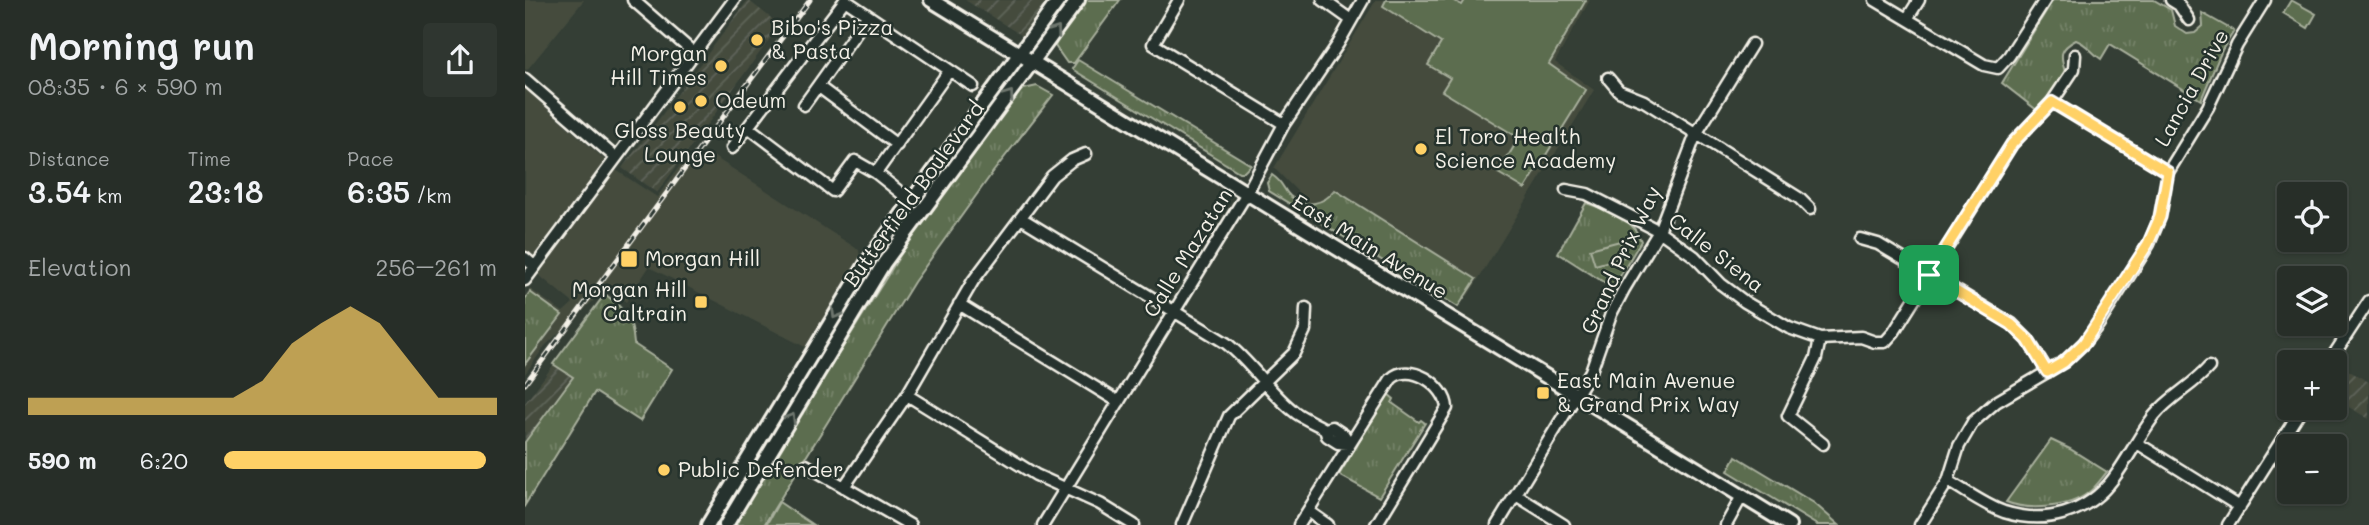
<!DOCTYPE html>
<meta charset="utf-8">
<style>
body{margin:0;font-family:Mali,sans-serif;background:#2f3630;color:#f1f3f6;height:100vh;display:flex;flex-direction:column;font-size:26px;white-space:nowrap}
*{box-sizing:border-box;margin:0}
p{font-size:23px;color:#a4a8a8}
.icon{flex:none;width:38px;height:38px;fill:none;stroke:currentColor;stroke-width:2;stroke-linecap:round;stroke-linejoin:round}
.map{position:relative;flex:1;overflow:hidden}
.details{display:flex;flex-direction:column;background:#272e28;width:525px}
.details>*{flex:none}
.controls{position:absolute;left:1752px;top:182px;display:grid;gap:14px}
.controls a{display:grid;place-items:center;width:70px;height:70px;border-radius:7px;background:#272e28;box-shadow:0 2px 5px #0004,0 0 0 2px #434a45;font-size:35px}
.pin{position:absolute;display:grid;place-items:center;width:60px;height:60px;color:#fff;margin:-30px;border-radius:14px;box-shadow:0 4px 10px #0006}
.round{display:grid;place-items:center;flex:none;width:74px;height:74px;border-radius:7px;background:#2f3630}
.overview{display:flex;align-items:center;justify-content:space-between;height:119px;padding:0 28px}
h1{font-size:38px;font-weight:600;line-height:52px}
.metrics{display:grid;grid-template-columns:repeat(3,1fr);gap:10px;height:119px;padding:7px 28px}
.metrics div{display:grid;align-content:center}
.metrics b{font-size:30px;font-weight:600}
.metrics small{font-size:19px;font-weight:400}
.metrics p{font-size:19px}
.chart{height:196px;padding:14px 28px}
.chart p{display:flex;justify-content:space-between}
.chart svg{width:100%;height:126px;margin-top:7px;fill:#ffd166;opacity:.7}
ul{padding:0 28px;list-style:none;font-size:23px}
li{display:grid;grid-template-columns:112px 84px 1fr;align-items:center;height:52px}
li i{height:18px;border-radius:9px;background:#ffd166}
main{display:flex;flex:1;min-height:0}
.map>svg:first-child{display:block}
</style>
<main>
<section class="details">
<div class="overview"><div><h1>Morning run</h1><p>08:35 · 6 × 590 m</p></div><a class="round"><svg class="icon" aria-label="share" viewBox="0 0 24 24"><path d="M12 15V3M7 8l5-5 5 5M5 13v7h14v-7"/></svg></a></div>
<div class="metrics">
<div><p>Distance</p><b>3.54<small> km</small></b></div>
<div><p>Time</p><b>23:18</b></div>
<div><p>Pace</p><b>6:35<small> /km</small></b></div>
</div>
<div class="chart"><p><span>Elevation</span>256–261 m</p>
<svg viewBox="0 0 160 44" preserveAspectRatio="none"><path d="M0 44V38L10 38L20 38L30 38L40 38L50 38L60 38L70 38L80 32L90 19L100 12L110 6L120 12L130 25L140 38L150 38L160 38V44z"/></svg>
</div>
<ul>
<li><b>590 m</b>6:20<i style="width:96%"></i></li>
</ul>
</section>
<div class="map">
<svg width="1844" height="525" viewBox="0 0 1844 525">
<defs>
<pattern id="industrial-furrows" width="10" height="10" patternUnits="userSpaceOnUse" patternTransform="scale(1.75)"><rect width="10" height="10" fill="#444b3e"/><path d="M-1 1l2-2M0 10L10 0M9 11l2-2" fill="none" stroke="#60655a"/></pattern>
<pattern id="grass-tufts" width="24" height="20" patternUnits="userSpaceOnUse" patternTransform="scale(1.75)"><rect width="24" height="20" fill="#5c6d4f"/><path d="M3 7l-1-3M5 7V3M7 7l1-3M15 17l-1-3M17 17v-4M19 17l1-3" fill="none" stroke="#748268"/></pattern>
</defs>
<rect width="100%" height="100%" fill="#343e35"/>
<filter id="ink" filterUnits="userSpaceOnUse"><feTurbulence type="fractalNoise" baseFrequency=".0143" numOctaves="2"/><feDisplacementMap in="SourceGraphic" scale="14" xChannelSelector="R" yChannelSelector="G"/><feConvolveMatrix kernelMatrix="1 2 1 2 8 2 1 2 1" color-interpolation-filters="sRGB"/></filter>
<g filter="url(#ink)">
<path fill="#444b3e" d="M0 0H59L2 70 0 69Z
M851 0H1065L1030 62 1069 90 943 296 789 208 749 168Z
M0 89 79 159V165L11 256H7L0 250Z
M183 153 334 250 335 260 280 347 124 267 101 302 82 288 20 346 0 374V296L5 289 38 312 48 303 10 272 91 170 132 197 159 160 169 167Z"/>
<path fill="url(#industrial-furrows)" d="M223 0 255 25 132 193 97 168Z
M440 0H526L499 37Z
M1810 363 1844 382V419L1810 399Z
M29 364 47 377 0 441V403Z"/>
<path fill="url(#grass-tufts)" stroke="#a8af9c" stroke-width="2" d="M561 0H595L549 63H542L530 46 535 36Z
M1528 0H1629L1646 10 1650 26 1662 34 1670 33 1678 26 1677 13 1709 31 1697 50 1676 100 1585 44 1576 59C1566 52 1562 44 1551 40 1534 49 1535 55 1540 72L1513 111 1477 83Z
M553 60 726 165 719 172H714L547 69Z
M512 86 528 95 468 172 389 282 239 525H207L389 233 495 90Z
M747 175C759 183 757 188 765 196 780 209 799 204 810 190L951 279 933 307 744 191 742 183Z
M1061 203C1083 211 1108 217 1116 241L1088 288 1033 253Z
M5 292 37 315 0 364V299Z
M80 294C101 311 107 316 109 344L147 369 115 421 70 392 0 505V442L48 377 28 364Z
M863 394 869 399 867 403 894 422 896 420 900 423 854 497 814 475Z
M1526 440 1545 449 1582 472C1576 479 1570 488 1563 493 1544 508 1503 511 1481 502Z
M1211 456 1289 503 1314 525H1292L1203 471Z
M254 502 288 525H241Z"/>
<path fill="#5c6d4f" stroke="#a8af9c" stroke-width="2" d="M861 0H928L937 5 940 0H1061L1024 64 1061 90 1000 189 973 173 994 138 917 91 925 78 903 65 916 43 858 6Z
M1766 0 1791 14 1783 28 1758 13Z
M1095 241 1099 257 1070 265 1065 249Z"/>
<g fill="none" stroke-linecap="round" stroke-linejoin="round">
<defs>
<path id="minor" d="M108 0 169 53
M320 0 448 86
M654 0 628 44 759 124
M798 0 826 20
M1350 0 1459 65 1473 68 1484 56 1520 0
M1646 0 1654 5 1664 20
M1382 19 1394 0
M1550 55 1549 69 1527 102 1643 172
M1083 78 1094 91 1119 101 1274 198 1285 209
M0 79 91 158
M294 87 372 145
M279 105 342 17
M223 127 308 191 330 161 351 173 386 201
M207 148 320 0
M351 173 424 71
M1041 190 1062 194 1134 231 1169 256 1196 284 1220 302 1264 328 1295 339 1336 337 1350 342H1360L1369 332 1487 144 1527 102
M496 218 701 343C728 364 745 394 771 413 780 419 791 424 800 429L807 427 819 435 825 444
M1335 239 1353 244 1487 324 1503 340 1523 372
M0 258 10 267
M0 280 209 0
M434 304 594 402
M1295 339 1291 358 1263 416 1298 444
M1804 362 1844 301
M382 395 511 475 575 504 609 525
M800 429 802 436 813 443 825 444
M1612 443 1715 507
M281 465 385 525
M1423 481C1441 491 1459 505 1479 512 1520 525 1562 514 1588 479 1603 459 1614 436 1629 416 1645 396 1668 386 1684 367
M319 487 382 395 448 281 527 176 547 160 561 154
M991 495 1039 525
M783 511 803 525
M518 525 722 193 759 124 813 44 838 0
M657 525 704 416 769 353 780 330 781 308
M774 525 866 379C884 361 921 385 922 408L851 525
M972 525 1066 371 1086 314 1099 289 1134 231 1171 134 1227 44
M1201 525 1217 496
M1395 525 1423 481 1434 446 1448 422 1471 402 1539 362 1559 343 1573 325 1624 244 1635 217 1643 172 1683 107 1712 45 1740 0
M1703 525 1777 408"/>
<path id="major" d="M406 0 1264 525
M183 525 343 261 534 0
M201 525 359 263 553 0"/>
</defs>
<use href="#minor" stroke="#f4f1e8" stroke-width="15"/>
<use href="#major" stroke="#f4f1e8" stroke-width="18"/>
<use href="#minor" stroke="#26332d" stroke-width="10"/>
<use href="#major" stroke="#26332d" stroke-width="12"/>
<defs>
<path id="rail" d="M0 384 285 0"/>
</defs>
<use href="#rail" stroke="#f4f1e8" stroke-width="5"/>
<use href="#rail" stroke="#26332d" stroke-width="2.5" stroke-dasharray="8" stroke-linecap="butt"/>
</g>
<defs><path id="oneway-chevron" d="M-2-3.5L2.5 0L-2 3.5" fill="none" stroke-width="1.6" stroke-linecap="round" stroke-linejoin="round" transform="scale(1.75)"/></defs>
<g stroke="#6e766e">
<use href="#oneway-chevron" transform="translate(531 31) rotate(-54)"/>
<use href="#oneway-chevron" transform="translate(484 95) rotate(-54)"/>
<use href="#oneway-chevron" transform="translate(311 314) rotate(121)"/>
<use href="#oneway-chevron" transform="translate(266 418) rotate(-59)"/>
</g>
</g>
<g fill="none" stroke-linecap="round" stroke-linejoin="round" filter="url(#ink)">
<defs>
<path id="route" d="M1527 102 1643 172 1635 217 1623 244 1559 343 1539 362 1522 372 1503 340 1486 324 1404 275 1487 144Z"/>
</defs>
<use href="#route" stroke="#fff" stroke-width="14"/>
<use href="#route" stroke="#ffd166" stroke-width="9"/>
</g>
<g fill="#ffd166" stroke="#26332d" stroke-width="2.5">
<circle cx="232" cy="40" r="7"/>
<circle cx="196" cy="66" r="7"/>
<circle cx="176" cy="101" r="7"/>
<circle cx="155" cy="107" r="7"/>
<circle cx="896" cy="149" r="7"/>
<rect x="95" y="250" width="18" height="18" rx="3.5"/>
<rect x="169" y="295" width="14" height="14" rx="3.5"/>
<rect x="1011" y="386" width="14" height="14" rx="3.5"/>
<circle cx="139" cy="470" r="7"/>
</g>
<g text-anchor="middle" stroke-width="5" stroke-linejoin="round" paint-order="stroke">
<g font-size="21" fill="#f4f1e8" stroke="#26332d" text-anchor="start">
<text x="246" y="35">Bibo's Pizza<tspan x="246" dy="24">&amp; Pasta</tspan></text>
<text x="182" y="61" text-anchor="end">Morgan<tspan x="182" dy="24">Hill Times</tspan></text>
<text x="190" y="108">Odeum</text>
<text x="155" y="138" text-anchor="middle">Gloss Beauty<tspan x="155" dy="24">Lounge</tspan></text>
<text x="910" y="144">El Toro Health<tspan x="910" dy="24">Science Academy</tspan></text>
<text x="120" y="266">Morgan Hill</text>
<text x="162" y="297" text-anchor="end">Morgan Hill<tspan x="162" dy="24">Caltrain</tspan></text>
<text x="1032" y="388">East Main Avenue<tspan x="1032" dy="24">&amp; Grand Prix Way</tspan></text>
<text x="153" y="477">Public Defender</text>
</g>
<g font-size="21" fill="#f4f1e8" stroke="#26332d">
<text transform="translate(1667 88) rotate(-61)" y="7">Lancia Drive</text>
<text transform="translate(389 194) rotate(-54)" y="7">Butterfield Boulevard</text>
<text transform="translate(845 247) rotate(32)" y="7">East Main Avenue</text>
<text transform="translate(663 253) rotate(-58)" y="7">Calle Mazatan</text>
<text transform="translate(1191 253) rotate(38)" y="7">Calle Siena</text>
<text transform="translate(1096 260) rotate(-65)" y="7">Grand Prix Way</text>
</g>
</g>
</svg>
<div class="controls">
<a><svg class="icon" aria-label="locate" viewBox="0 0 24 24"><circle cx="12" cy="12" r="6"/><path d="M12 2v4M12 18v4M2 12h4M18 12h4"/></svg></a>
<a><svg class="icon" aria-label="layers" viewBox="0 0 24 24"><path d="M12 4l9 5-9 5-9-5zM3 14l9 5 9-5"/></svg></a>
<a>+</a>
<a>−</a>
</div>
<div class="pin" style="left:1404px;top:275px;background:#1e9e55"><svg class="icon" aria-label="arrive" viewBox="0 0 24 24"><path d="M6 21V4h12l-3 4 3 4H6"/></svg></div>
</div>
</main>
